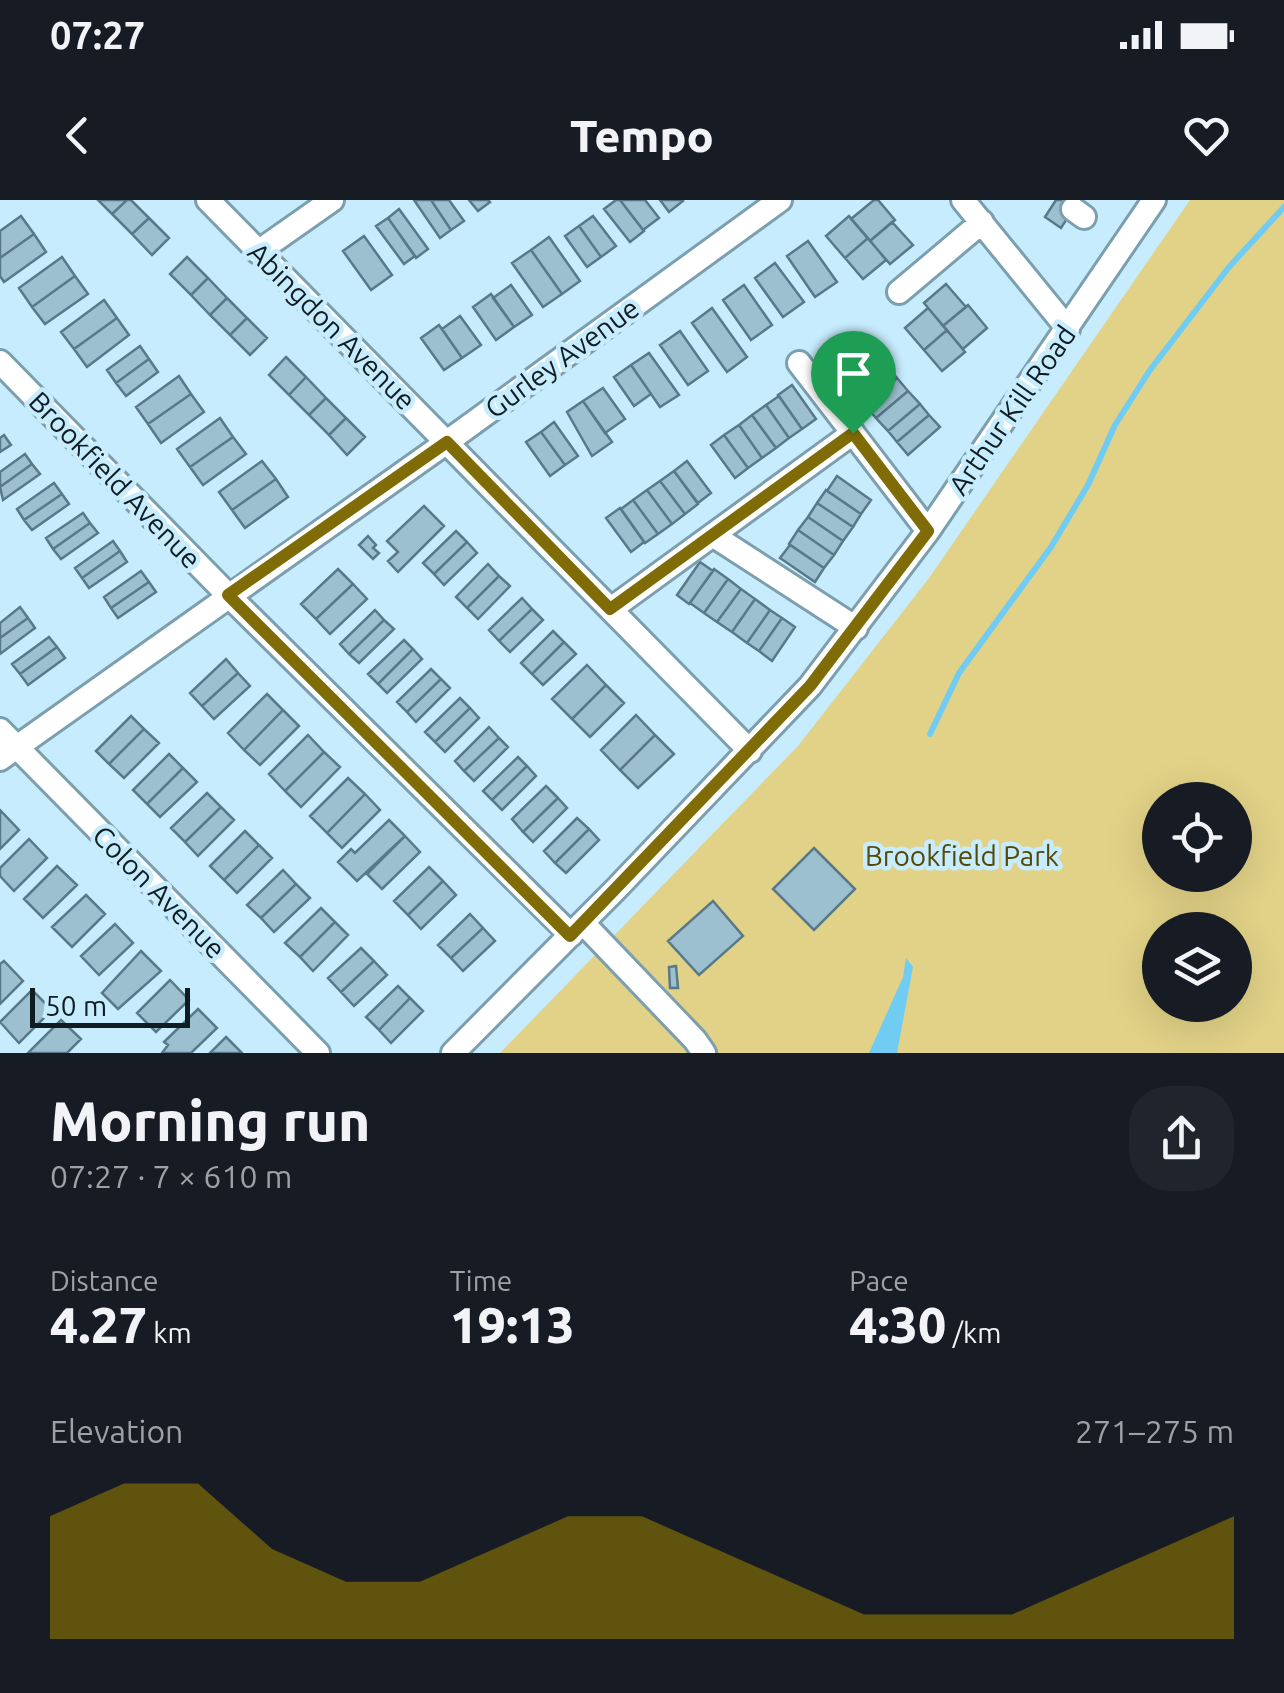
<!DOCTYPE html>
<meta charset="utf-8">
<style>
body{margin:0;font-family:Ubuntu,sans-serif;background:#20242c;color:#f1f3f6;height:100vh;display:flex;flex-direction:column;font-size:38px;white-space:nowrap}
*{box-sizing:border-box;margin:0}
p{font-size:32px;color:#9ea1a6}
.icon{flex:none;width:55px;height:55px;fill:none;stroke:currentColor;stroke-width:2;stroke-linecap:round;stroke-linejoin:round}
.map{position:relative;height:853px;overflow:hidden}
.sheet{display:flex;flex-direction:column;background:#171b24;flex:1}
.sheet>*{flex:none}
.buttons{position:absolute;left:1142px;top:582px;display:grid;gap:20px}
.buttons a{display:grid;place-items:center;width:110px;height:110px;border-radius:50%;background:#171b24;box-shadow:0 10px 40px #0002;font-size:50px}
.scale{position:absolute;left:30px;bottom:25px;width:160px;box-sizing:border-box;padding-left:10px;border:5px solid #0f1d23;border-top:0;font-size:28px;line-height:35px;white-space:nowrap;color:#0f1d23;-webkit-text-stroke:8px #c7ecfd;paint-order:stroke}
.pin{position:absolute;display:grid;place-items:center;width:85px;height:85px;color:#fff;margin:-102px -42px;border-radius:50% 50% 50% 0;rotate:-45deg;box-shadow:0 0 10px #0007}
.pin .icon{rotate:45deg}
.round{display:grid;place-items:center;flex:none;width:105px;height:105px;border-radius:40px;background:#20242c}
.summary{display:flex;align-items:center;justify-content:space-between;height:170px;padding:0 50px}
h1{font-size:55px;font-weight:800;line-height:75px}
.figures{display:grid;grid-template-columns:repeat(3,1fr);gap:15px;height:170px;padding:10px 50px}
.figures div{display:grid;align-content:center}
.figures b{font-size:50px;font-weight:800}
.figures small{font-size:28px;font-weight:400}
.figures p{font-size:28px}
.chart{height:280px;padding:20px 50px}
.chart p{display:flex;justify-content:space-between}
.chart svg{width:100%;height:180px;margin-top:10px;fill:#7f6c06;opacity:.7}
.status{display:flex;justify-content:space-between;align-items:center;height:70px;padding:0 50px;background:#171b24;direction:ltr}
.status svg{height:28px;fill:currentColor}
header{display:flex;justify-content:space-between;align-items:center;height:130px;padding:0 50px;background:#171b24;font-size:45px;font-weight:800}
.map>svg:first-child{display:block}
</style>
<div class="status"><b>07:27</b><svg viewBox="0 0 49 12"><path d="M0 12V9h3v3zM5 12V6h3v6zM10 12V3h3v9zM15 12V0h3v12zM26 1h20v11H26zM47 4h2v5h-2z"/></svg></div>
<header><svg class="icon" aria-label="back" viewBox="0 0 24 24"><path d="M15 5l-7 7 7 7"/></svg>Tempo<svg class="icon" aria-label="heart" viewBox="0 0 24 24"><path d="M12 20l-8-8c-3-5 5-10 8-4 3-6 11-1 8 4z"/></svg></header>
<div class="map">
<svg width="1284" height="853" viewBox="0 0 1284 853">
<rect width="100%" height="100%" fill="#c7ecfd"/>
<path fill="#e2d287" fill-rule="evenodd" d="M1190 0H1284V853H500L798 546 929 378ZM1160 600H1235V675H1160ZM1160 730H1235V805H1160Z"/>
<path fill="#70ccf2" d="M906 758 913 767 897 853H869L903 777Z"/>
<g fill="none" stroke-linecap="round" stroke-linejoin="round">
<path stroke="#70ccf2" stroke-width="6" d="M930 534 959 473 1051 347 1088 285 1115 225 1150 170 1229 67 1284 7"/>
</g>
<path fill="#9cc0d0" stroke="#577988" stroke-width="2.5" d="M98 0H127L112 14Z
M127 0H131L149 18 132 34 112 14Z
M414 0H431L451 30 440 38Z
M431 0H449L464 21 451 30Z
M469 0H488L490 2 478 11Z
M616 0H620L644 31 630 42 604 9Z
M620 0H645L659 18 643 30Z
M660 0H682L683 1 669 12Z
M874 0H878L895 20 870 41 851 19Z
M1056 0H1079L1061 28 1045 17Z
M399 9 428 49 416 58 388 18Z
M21 16 34 34 0 58V31Z
M593 16 616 46 601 57 579 26Z
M849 16 868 38 845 58 826 36Z
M149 18 169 38 152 55 132 34Z
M388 18 415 56 404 64 376 26Z
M892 22 913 45 890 64 870 41Z
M579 26 601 57 587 67 565 36Z
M34 34 46 52 4 82 0 76V58Z
M364 36 392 75 371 90 343 51Z
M549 37 580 81 562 94 531 50Z
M868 38 886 60 863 79 845 58Z
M808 41 837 82 815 97 787 56Z
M531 50 562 94 543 107 512 63Z
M62 57 75 76 32 107 19 88Z
M187 57 208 78 191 95 170 74Z
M775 63 804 102 783 117 755 78Z
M75 76 88 94 45 124 32 107Z
M208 78 227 98 210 115 191 95Z
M946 84 966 107 943 126 924 103Z
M511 85 532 115 514 127 493 98Z
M744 85 772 125 751 140 723 100Z
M491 94 514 127 496 140 473 107Z
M227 98 247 118 230 135 210 115Z
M104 100 117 118 74 149 61 132Z
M968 105 987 128 963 149 943 126Z
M712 108 747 157 727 172 692 123Z
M928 108 947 130 924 150 905 128Z
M460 116 481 145 462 158 442 129Z
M117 118 129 135 87 167 74 149Z
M247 118 267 138 250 155 230 135Z
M439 125 462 158 444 170 421 138Z
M947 130 965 152 942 171 924 150Z
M680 131 708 171 688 185 660 145Z
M864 139 875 152 844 179 833 167Z
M140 146 149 159 116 183 107 170Z
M875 152 886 165 854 191 844 179Z
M649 153 679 195 660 207 631 165Z
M286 157 306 177 289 195 269 175Z
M149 159 158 172 126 196 116 183Z
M631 165 651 194 634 206 614 177Z
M886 165 897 178 865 205 854 191Z
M179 176 191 194 148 224 136 207Z
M306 177 326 198 309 215 289 195Z
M897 178 908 191 876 218 865 205Z
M792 185 816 219 802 229 778 195Z
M603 188 625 219 605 233 583 201Z
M908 191 920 204 888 231 876 218Z
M191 194 204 212 161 243 148 224Z
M779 196 802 229 789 238 766 205Z
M326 198 346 218 329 235 309 215Z
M583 201 612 242 592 256 567 212Z
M920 204 929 215 897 242 888 231Z
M766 205 789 238 776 248 752 215Z
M752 215 776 248 762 258 739 225Z
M929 215 940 227 908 255 897 242Z
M220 218 233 237 190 267 177 249Z
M346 218 365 237 347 255 329 235Z
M554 222 578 256 565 265 541 232Z
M739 225 762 258 748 268 724 235Z
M541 232 565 265 550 276 526 242Z
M4 235 11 245 0 252V238Z
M724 235 748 268 735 278 711 245Z
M233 237 246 254 203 285 190 267Z
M25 254 32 264 0 287V272Z
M262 261 276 279 232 310 219 292Z
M687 261 711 293 698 303 674 271Z
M32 264 40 274 3 300 0 287Z
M674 271 698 304 685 314 660 281Z
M837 276 871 300 861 314 827 291Z
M276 279 288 297 245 328 232 310Z
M660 281 685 314 672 324 647 290Z
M54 283 62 294 24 320 17 309Z
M647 290 672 324 658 334 633 300Z
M826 290 861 314 853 327 817 303Z
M62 294 69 304 32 330 24 320Z
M633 300 658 334 645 343 621 309Z
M817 303 853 327 843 341 808 317Z
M424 306 444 326 398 372 388 361 398 352 387 341Z
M620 308 644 342 631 352 606 318Z
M83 313 90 323 53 349 46 338Z
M808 317 843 341 834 355 798 330Z
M90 323 98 333 61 359 53 349Z
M798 330 834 355 824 368 789 344Z
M456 331 467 342 434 374 423 363Z
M368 336 376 345 373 348 379 353 373 359 359 345Z
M113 341 120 351 82 378 75 368Z
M467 342 477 353 444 385 434 374Z
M790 345 824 368 815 382 780 358Z
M120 351 127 362 89 388 82 378Z
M700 362 713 371 689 404 677 395Z
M488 364 499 376 467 408 456 397Z
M338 369 353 384 316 419 301 404Z
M714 369 728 379 704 413 690 403Z
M141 371 149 382 111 408 104 397Z
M499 376 510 386 478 419 467 408Z
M728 379 741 389 717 422 704 413Z
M149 382 156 392 118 418 111 408Z
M353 384 367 399 330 434 316 419Z
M741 389 755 399 732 432 717 422Z
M522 398 532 409 499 441 489 430Z
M755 399 770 410 747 443 732 432Z
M20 407 28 418 0 438V423Z
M532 409 543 420 510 452 499 441Z
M375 410 384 420 349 454 340 444Z
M770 410 782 418 759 451 747 443Z
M28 418 35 428 0 454V438Z
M782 418 795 427 772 461 759 451Z
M384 420 394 429 359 463 349 454Z
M553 431 564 442 532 474 521 463Z
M49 437 57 447 20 474 12 464Z
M404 440 413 449 378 484 368 474Z
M564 442 576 454 543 485 532 474Z
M57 447 65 458 28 485 20 474Z
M413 449 422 459 387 493 378 484Z
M226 459 238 473 202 506 190 493Z
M587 465 606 485 572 519 552 499Z
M431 469 441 479 407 512 397 502Z
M238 473 250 486 214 519 202 506Z
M441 479 450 488 416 522 407 512Z
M606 485 624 503 590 537 572 519Z
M267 494 283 510 244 550 228 533Z
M460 498 470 508 435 542 425 532Z
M470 508 479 518 445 552 435 542Z
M283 510 299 526 260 565 244 550Z
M636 515 655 535 620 570 601 550Z
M131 516 144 529 109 564 96 551Z
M489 527 499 538 464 571 455 561Z
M144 529 159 543 124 578 109 564Z
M308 535 324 552 285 591 269 574Z
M655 535 674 554 638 588 620 570Z
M499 538 508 547 474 581 464 571Z
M324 552 340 567 301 607 285 591Z
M169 554 183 568 147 604 133 590Z
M518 557 527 566 492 600 483 591Z
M527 566 536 576 502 610 492 600Z
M183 568 197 582 160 617 147 604Z
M348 578 365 594 327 633 310 616Z
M546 586 558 598 523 632 512 619Z
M207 593 221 607 185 642 171 628Z
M365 594 380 610 342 648 327 633Z
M558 598 567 608 533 642 523 632Z
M221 607 234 620 198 656 185 642Z
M0 610 19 630 0 649Z
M577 618 589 629 555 663 544 651Z
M389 620 405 636 357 681 338 662 351 649 355 653Z
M589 629 599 640 566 673 555 663Z
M245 631 259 645 224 680 210 666Z
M405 636 420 652 382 689 367 674Z
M29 639 47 658 14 691 0 676V668Z
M259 645 272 658 237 693 224 680Z
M814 648 855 689 814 730 773 689Z
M57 666 77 685 43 718 24 699Z
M429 667 443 681 408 715 394 701Z
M283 670 296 684 261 718 247 705Z
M443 681 456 695 421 729 408 715Z
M296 684 310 698 274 732 261 718Z
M86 695 105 714 72 747 52 727Z
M713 701 743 736 699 775 668 741Z
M321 708 335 722 300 757 285 743Z
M470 714 483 728 451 758 438 745Z
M335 722 348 735 313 771 300 757Z
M115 724 133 743 99 775 81 756Z
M483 728 495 741 463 771 451 758Z
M361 748 374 761 341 792 328 778Z
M141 751 161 771 118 809 102 793Z
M4 761 23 781 0 804V764Z
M374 761 387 775 354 806 341 792Z
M676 766 678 788H670L669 767Z
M170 780 189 800 156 832 137 813Z
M398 786 410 798 379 830 366 817Z
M32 790 52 810 19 843 0 822Z
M410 798 423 811 391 843 379 830Z
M198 809 217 828 191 853H162L168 845 164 842Z
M61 820 81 839 67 853H28Z
M226 837 242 853H210Z"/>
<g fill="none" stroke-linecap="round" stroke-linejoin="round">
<defs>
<path id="minor" d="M208 0 750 551
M963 0 1068 129
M1073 9 1084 17
M258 52 332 0
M899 92 982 22
M0 162 228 395 571 735
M799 163 928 331
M714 336 856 428
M611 409 853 233
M0 530 318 853
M0 559 447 242 780 0
M583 723 695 840 704 853
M453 853 616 689 810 486 928 331 1154 0"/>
</defs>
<use href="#minor" stroke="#7c9faf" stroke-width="28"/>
<use href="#minor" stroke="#fff" stroke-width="22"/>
</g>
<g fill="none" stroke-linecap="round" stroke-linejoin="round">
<defs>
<path id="route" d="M853 233 928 331 810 486 570 736 228 395 447 242 610 409Z"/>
</defs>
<use href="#route" stroke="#fff" stroke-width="20"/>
<use href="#route" stroke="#7f6c06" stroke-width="12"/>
</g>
<g text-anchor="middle" stroke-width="9" stroke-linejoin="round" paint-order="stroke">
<g font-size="28" fill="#0f1d23" stroke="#c7ecfd">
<text transform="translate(332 126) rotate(45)" y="10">Abingdon Avenue</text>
<text transform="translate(562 158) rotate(-36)" y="10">Gurley Avenue</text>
<text transform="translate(1012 210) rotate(-55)" y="10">Arthur Kill Road</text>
<text transform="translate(115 280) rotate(46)" y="10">Brookfield Avenue</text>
<text transform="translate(159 692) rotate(45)" y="10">Colon Avenue</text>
</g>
<g font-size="28" fill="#564907" stroke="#c7ecfd">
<text x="962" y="666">Brookfield Park</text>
</g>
</g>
</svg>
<div class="buttons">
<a><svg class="icon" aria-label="locate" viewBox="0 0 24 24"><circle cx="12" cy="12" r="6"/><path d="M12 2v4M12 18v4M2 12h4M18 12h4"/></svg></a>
<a><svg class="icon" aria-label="layers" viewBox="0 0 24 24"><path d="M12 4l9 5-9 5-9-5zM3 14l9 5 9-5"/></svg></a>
</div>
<div class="scale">50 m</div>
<div class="pin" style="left:853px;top:233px;background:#1e9e55"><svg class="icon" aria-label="arrive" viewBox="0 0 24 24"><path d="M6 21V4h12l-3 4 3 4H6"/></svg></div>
</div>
<section class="sheet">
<div class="summary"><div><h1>Morning run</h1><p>07:27 · 7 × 610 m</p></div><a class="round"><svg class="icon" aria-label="share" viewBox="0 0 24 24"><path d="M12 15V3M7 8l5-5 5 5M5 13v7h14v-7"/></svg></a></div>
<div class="figures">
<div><p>Distance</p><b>4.27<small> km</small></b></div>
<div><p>Time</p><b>19:13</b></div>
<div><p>Pace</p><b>4:30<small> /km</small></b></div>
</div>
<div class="chart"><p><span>Elevation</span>271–275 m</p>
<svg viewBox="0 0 160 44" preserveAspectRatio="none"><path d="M0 44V14L10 6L20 6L30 22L40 30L50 30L60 22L70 14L80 14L90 22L100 30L110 38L120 38L130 38L140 30L150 22L160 14V44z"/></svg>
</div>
</section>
